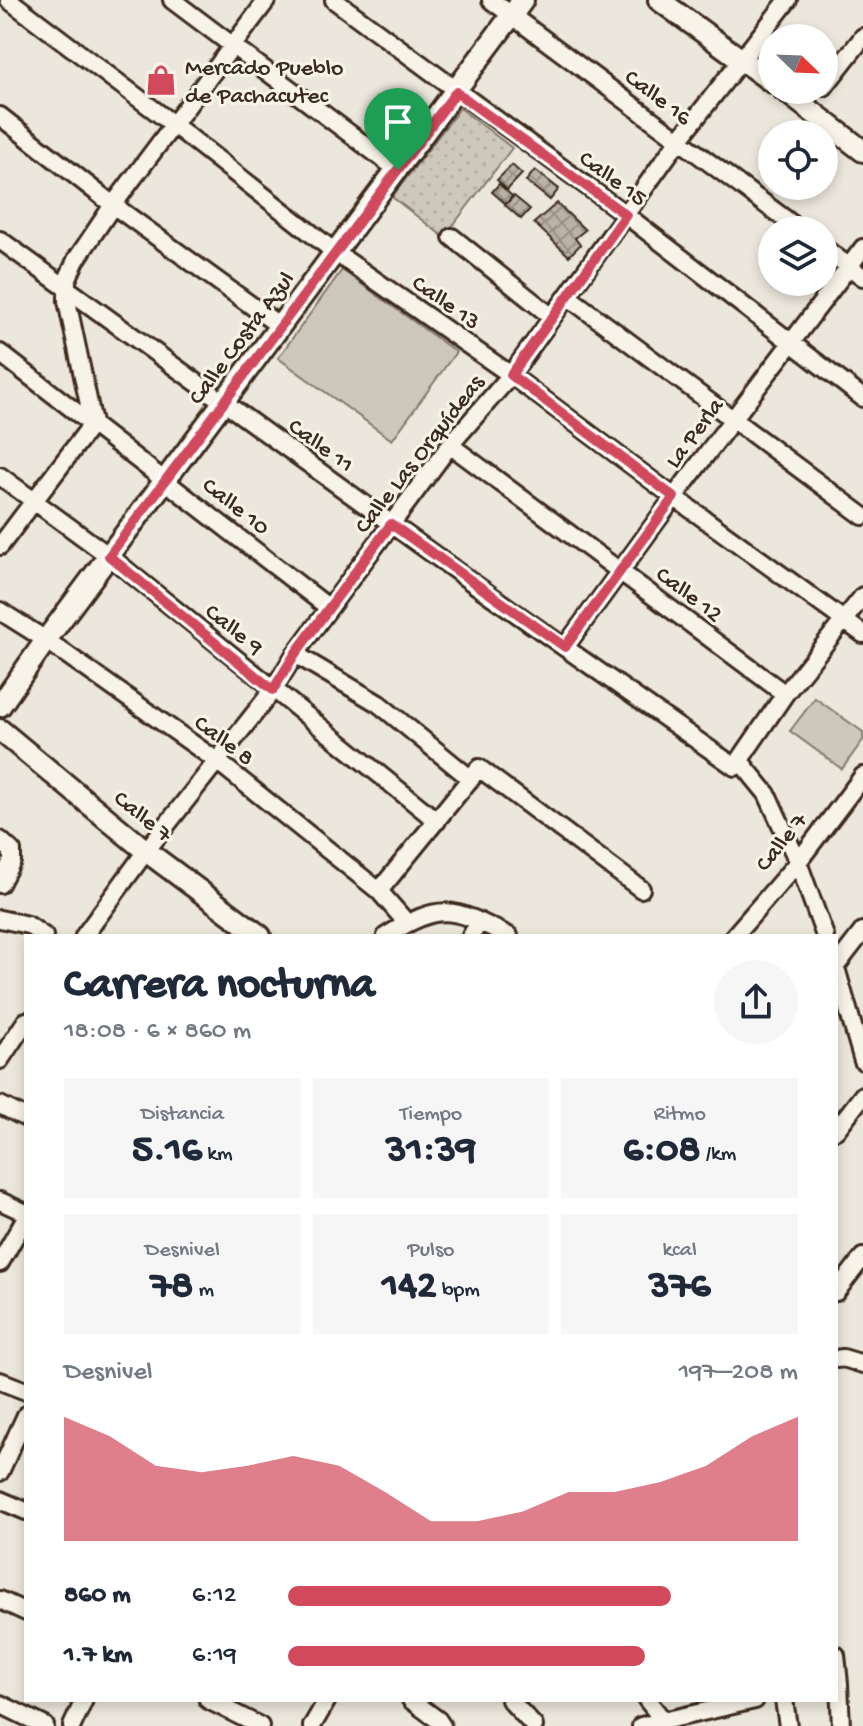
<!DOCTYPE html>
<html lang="es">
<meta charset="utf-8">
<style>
body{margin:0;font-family:"Gochi Hand",sans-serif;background:#f6f6f7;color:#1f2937;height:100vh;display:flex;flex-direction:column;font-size:30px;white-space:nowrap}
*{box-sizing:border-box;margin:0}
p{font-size:26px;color:#747a83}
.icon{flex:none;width:44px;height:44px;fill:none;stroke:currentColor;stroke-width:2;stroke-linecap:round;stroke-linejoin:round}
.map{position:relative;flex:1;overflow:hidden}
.sheet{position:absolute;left:24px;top:934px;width:814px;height:768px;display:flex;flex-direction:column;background:#fff;border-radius:0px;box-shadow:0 4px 12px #0003}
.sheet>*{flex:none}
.needle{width:52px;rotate:113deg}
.tools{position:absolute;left:758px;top:24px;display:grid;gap:16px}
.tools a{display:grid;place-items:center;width:80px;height:80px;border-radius:50%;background:#fff;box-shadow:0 4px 12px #0003;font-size:40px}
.pin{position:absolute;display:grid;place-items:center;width:68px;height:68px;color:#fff;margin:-82px -34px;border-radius:50% 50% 50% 0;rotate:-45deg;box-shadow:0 0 8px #0007}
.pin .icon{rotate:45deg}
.round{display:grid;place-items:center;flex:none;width:84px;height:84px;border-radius:42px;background:#f6f6f7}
.headline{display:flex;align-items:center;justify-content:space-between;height:136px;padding:0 40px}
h1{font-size:44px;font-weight:800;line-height:60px}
.figures{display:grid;grid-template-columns:repeat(3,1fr);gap:12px;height:136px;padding:8px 40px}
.figures div{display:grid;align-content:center;border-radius:0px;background:#f6f6f7;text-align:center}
.figures b{font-size:40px;font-weight:800}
.figures small{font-size:22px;font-weight:400}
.figures p{font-size:22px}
.chart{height:224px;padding:16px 40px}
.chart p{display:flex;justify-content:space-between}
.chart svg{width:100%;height:144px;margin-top:8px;fill:#d1495b;opacity:.7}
ul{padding:0 40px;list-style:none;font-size:26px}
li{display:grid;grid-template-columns:128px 96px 1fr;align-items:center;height:60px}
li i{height:20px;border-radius:10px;background:#d1495b}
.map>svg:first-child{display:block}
</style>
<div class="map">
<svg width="863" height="1726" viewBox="0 0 863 1726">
<defs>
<pattern id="grass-dots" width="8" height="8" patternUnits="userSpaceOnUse" patternTransform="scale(2)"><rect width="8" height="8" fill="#cec8bc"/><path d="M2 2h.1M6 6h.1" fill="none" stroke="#b2aca1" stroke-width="1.8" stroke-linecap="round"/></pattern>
<pattern id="building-cross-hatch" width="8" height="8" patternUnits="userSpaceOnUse" patternTransform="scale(2)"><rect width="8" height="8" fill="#bab2a7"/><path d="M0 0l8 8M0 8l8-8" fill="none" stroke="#989187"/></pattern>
</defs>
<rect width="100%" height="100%" fill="#ece7dc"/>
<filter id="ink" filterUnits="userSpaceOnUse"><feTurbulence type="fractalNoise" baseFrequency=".0125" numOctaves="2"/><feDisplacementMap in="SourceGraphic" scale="16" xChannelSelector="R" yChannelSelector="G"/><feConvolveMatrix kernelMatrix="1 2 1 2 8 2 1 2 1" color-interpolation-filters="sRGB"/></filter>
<g filter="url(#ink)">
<path fill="url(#grass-dots)" stroke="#84796d" stroke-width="2" d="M460 108 512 148 444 237 392 197Z"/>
<path fill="#cec8bc" stroke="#84796d" stroke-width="2" d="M342 270 456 352 392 440 278 358Z
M815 698 863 732V740L842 769 790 731Z"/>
<path fill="url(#building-cross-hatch)" stroke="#3b2a1e" stroke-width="2" d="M512 165 522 174 507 190 497 180Z
M535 170 559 189 550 200 526 181Z
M499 184 512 196 506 204 492 192Z
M514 196 530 209 521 219 505 205Z
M557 203 585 230 575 238 580 245 569 256 534 223Z"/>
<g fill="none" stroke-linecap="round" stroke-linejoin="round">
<defs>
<path id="minor" d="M9 0 174 125 336 253 511 375 674 497 863 634
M172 0 398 170
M334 0 626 215 863 398
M491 0 800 230
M824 87 863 37
M0 116 113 205 281 327
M452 237 552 317
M0 240 473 583 735 767 785 694 863 596
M824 248 863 277
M567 296 863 516
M0 353 329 608
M450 445 785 694
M0 476 109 556 437 821
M0 546 93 423 67 301V280L76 260 113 205 267 0
M0 611 46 640 217 761 379 891 407 923
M565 647 674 497 863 248
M295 654 379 704 471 779
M740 761 767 794 798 862 825 936
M0 840 12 851V861L0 884
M379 891 479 768 641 889
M0 919 28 925 44 936
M84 936 146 851 273 690 295 654 450 445 511 375 678 141 788 0
M386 936C442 901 453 908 509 936
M471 936 479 922
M734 936 798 862 863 776
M836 966 863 931
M836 968 863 1061
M0 1060 26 1021
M0 1105 26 1118
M836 1130 863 1095
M0 1201 26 1213
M0 1263 26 1217
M836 1292 863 1257
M836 1359 843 1358 863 1364
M0 1381 26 1391
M0 1472 26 1415
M0 1500 26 1511
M0 1600 26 1612
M836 1655 839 1684
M836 1685 839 1684 841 1726
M208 1700 260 1726
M411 1700 438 1720 442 1726
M510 1700 534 1726
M647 1700 663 1720
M784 1700 788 1726
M0 1704 45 1726
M72 1726 84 1700
M312 1726 327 1700
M641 1726 755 1700"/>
<path id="tertiary" d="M659 0 772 82
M784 90 863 151
M0 706 46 640 523 0
M0 730 146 851 260 936"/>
</defs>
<use href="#minor" stroke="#3b2a1e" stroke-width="22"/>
<use href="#tertiary" stroke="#3b2a1e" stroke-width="26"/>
<use href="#minor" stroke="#f7f3e8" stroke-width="16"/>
<use href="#tertiary" stroke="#f7f3e8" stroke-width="20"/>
</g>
</g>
<g fill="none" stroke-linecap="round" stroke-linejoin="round" filter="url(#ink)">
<defs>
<path id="route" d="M456 92 626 215 511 375 674 497 565 647 391 524 295 654 273 690 109 556Z"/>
</defs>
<use href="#route" stroke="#fff" stroke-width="16"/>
<use href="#route" stroke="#d1495b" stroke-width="10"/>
</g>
<defs>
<symbol id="shop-bare" viewBox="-9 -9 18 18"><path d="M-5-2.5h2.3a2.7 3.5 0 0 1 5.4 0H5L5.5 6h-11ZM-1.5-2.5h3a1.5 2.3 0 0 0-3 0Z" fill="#d1495b" stroke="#f7f3e8" stroke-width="2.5" paint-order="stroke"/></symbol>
</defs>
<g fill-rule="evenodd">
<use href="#shop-bare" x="139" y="58" width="44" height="44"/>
</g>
<g text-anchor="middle" stroke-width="6" stroke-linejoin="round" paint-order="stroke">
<g font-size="24" fill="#3b2a1e" stroke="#f7f3e8" text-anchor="start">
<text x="185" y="74">Mercado Pueblo<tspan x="185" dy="28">de Pachacutec</tspan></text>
</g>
<g font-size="24" fill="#3b2a1e" stroke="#f7f3e8">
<text transform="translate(659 96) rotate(37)" y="8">Calle 16</text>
<text transform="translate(614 177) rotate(36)" y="8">Calle 15</text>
<text transform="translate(447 301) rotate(35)" y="8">Calle 13</text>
<text transform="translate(240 337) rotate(-53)" y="8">Calle Costa Azul</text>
<text transform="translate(693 432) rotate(-53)" y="8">La Perla</text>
<text transform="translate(322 444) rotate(36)" y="8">Calle 11</text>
<text transform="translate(418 453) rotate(-52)" y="8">Calle Las Orquídeas</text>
<text transform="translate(237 505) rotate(38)" y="8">Calle 10</text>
<text transform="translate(690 593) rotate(37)" y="8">Calle 12</text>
<text transform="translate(235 628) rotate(39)" y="8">Calle 9</text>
<text transform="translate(225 739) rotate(37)" y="8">Calle 8</text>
<text transform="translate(144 815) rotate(39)" y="8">Calle 7</text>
<text transform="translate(780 841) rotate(-51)" y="8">Calle 7</text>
</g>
</g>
</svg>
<div class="tools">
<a><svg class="needle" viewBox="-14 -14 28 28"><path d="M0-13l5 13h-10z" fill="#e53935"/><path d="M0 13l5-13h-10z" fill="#747a83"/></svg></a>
<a><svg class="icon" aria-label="locate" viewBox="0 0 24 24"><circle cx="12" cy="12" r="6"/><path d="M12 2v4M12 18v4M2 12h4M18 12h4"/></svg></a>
<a><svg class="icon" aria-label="layers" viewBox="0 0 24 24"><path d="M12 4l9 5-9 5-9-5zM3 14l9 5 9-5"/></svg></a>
</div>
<div class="pin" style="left:398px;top:170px;background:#1e9e55"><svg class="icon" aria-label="arrive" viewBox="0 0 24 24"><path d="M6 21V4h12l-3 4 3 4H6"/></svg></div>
<section class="sheet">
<div class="headline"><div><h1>Carrera nocturna</h1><p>18:08 · 6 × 860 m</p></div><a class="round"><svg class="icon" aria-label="share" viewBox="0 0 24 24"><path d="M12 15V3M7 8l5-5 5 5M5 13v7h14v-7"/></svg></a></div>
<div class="figures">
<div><p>Distancia</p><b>5.16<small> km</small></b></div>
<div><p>Tiempo</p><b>31:39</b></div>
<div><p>Ritmo</p><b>6:08<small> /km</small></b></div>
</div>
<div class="figures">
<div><p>Desnivel</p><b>78<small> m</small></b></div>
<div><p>Pulso</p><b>142<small> bpm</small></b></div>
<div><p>kcal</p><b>376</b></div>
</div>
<div class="chart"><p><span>Desnivel</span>197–208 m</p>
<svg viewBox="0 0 160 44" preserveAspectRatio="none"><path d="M0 44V6L10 12L20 21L30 23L40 21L50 18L60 21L70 29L80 38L90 38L100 35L110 29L120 29L130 26L140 21L150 12L160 6V44z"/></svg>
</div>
<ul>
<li><b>860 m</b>6:12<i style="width:75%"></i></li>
<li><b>1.7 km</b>6:19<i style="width:70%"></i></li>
</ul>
</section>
</div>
